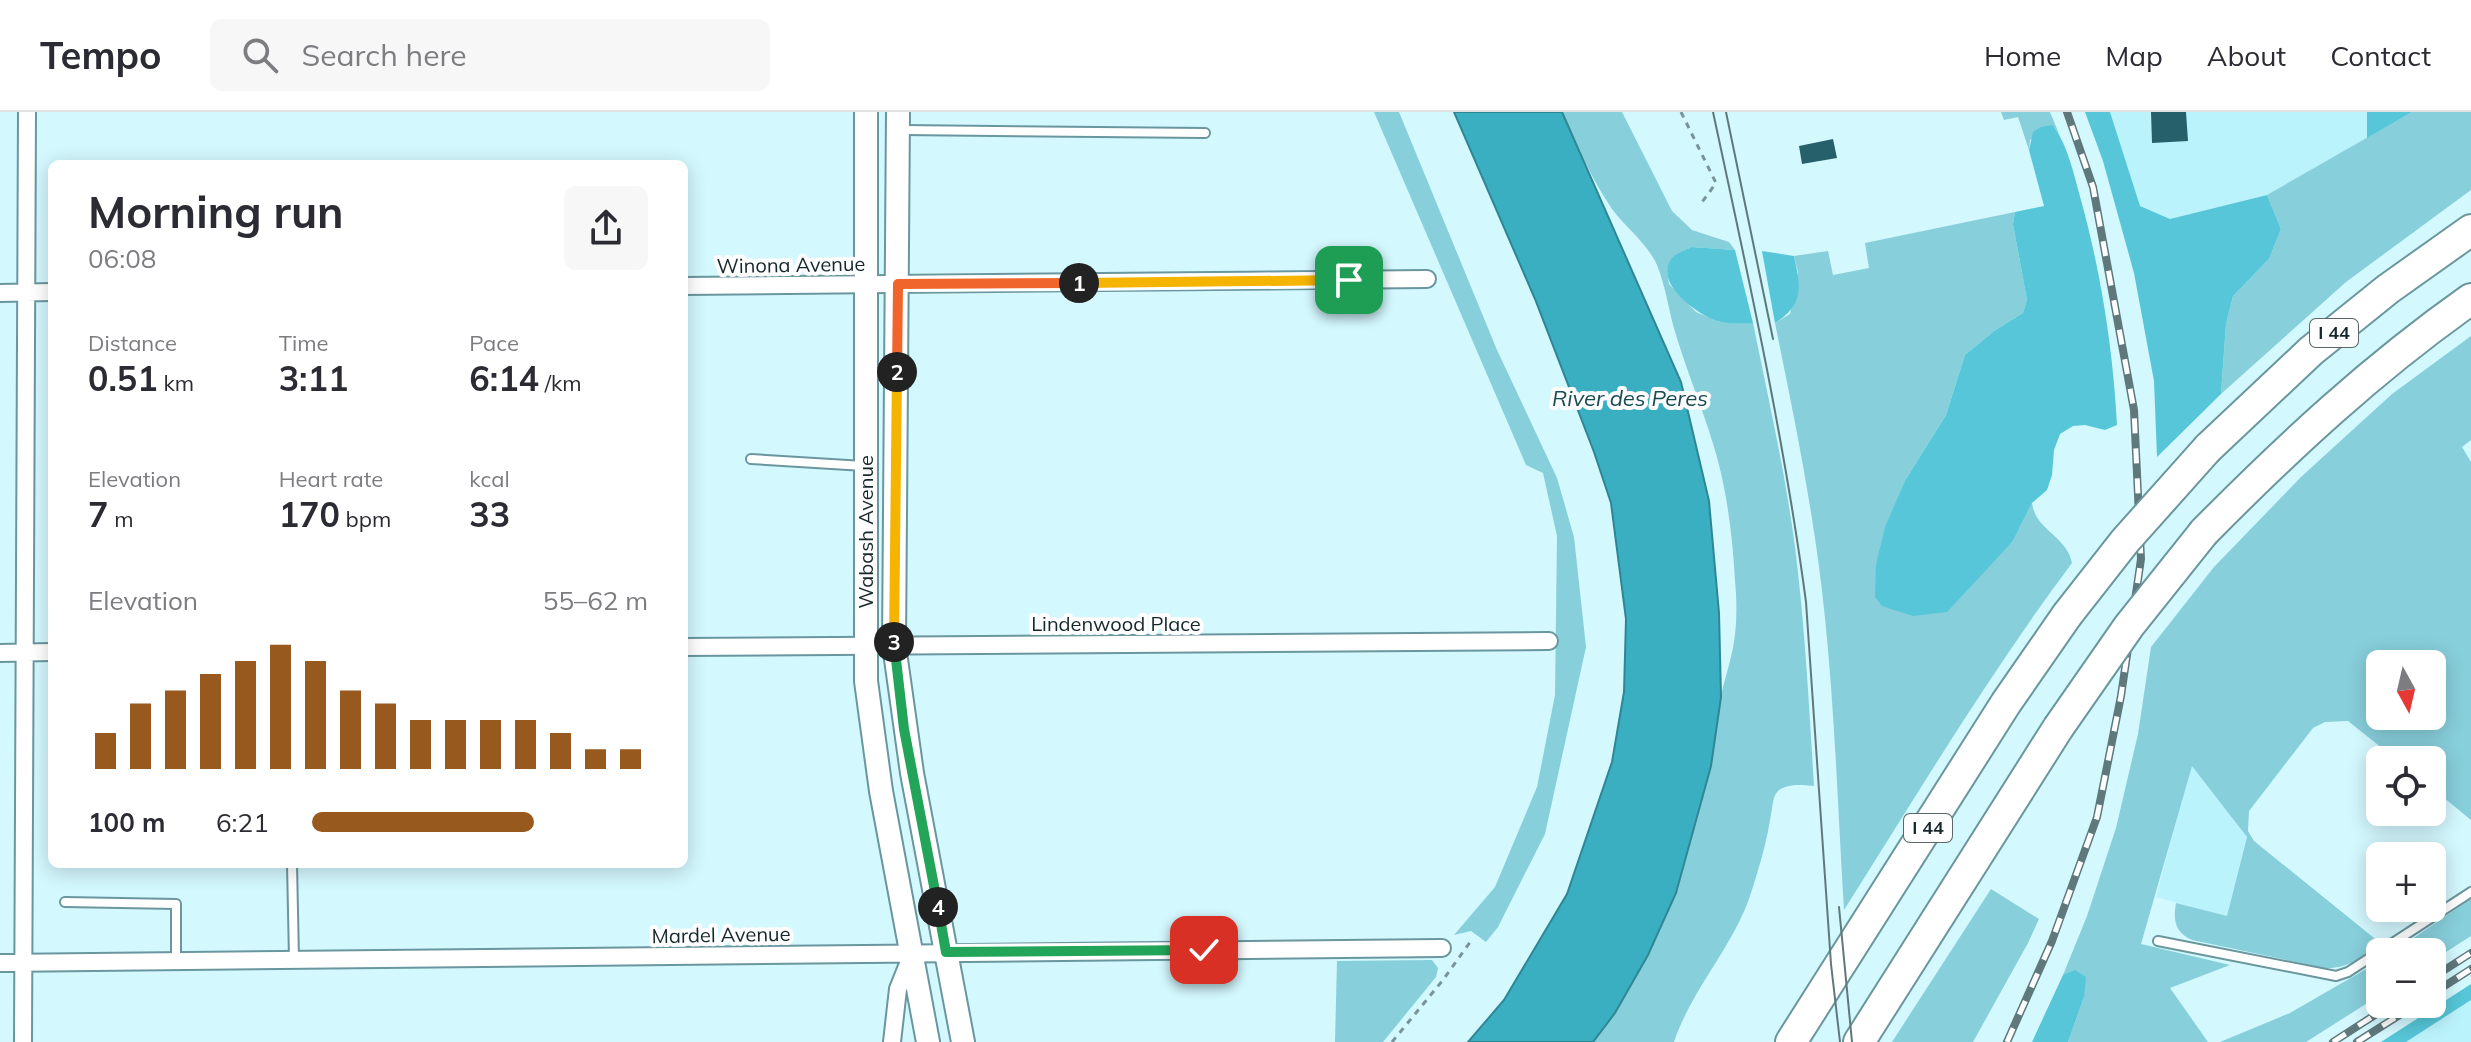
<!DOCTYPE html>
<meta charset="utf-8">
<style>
body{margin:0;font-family:Mulish,sans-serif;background:#f7f7f7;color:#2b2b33;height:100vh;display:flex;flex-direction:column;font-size:30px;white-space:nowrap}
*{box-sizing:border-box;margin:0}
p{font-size:26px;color:#7c7c81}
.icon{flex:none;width:44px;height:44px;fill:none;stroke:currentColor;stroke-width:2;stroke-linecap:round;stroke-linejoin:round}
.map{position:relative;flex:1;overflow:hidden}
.side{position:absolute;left:48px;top:48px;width:640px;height:708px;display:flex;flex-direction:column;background:#fff;border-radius:12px;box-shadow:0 4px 20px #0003}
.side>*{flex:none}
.needle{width:52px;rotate:172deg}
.tools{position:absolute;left:2366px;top:538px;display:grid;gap:16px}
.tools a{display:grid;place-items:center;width:80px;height:80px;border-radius:12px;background:#fff;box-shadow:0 4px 20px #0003;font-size:40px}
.pin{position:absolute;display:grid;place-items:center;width:68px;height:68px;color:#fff;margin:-34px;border-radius:16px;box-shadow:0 4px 12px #0006}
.km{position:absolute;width:40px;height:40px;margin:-20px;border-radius:50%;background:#222;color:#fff;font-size:22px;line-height:40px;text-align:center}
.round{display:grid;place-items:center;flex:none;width:84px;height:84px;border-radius:12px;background:#f7f7f7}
.head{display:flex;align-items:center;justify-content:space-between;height:136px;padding:0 40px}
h1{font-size:44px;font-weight:700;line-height:60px}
.metrics{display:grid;grid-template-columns:repeat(3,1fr);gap:12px;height:136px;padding:8px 40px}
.metrics div{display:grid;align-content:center}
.metrics b{font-size:34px;font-weight:700}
.metrics small{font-size:22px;font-weight:400}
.metrics p{font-size:22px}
.chart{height:224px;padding:16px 40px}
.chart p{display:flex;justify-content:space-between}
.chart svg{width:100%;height:144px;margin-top:8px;stroke:#97591e;stroke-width:6}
ul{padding:0 40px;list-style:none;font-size:26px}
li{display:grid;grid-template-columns:128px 96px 1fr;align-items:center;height:60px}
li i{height:20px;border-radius:10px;background:#97591e}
header{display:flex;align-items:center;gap:48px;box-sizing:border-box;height:112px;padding:0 40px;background:#fff;border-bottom:2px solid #e1e1e2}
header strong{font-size:38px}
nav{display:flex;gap:44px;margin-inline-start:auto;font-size:28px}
.search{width:560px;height:72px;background:#f7f7f7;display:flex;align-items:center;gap:20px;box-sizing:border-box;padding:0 28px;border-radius:12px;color:#7c7c81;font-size:30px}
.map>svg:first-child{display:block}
</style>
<header>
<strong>Tempo</strong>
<div class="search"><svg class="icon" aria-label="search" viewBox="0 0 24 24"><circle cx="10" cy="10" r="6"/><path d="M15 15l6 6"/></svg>Search here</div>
<nav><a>Home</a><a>Map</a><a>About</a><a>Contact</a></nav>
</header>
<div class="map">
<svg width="2471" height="930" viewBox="0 0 2471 930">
<rect width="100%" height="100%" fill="#d3f8fe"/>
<path fill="#bbf3fd" d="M2110 0H2367V26L2267 83 2170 107 2139 94Z
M2192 651 2247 724 2227 805 2156 785Z
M2471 888V930H2406Z"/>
<path fill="#87cfdb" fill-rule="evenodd" d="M1374 0H1399L1497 238 1557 366 1574 425 1586 535 1545 722 1498 815 1486 830 1471 819 1454 823 1495 775 1537 675 1555 583 1557 424 1543 361 1526 353Z
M1562 0H1622L1672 99 1692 118 1729 130 1735 138 1691 135 1674 145 1667 157 1669 172 1696 200 1720 210 1753 211C1768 285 1785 359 1795 435 1805 514 1809 594 1814 674 1802 673 1788 671 1778 679 1772 685 1773 695 1771 702 1767 730 1758 760 1749 787 1731 837 1691 879 1674 930H1593C1673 825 1699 716 1720 588 1724 569 1731 549 1734 530 1737 511 1737 488 1735 469 1733 430 1728 387 1718 349 1707 307 1689 266 1676 223 1669 201 1666 175 1657 153 1647 131 1626 116 1612 97 1591 66 1577 33 1562 0Z
M2001 0H2050L2059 22 2053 13 2030 28 2029 38 2018 5 2004 8Z
M2412 0H2471V78L2346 170 2221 282 2226 212 2233 184 2269 147 2281 117 2267 83Z
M2015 100 2013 112 2027 188 2023 201 1994 219 1965 243 1946 303 1906 367 1997 445 2013 429 2032 391C2035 418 2067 424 2072 451 1989 562 1918 681 1844 798 1838 701 1835 603 1825 506 1815 406 1795 309 1775 211L1790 202 1798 160 1794 144 1828 139 1833 163 1869 156 1865 131Z
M2471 224V328L2462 335 2471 350V708L2432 676V648H2397L2348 609 2325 610 2313 616 2249 699 2248 719 2254 729 2379 830C2362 846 2348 857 2324 856L2192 828C2175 820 2173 809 2176 791L2227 804 2247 725 2192 654 2141 832 2230 853 2170 876 2208 930H2068L2084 885 2063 863 2087 804 2116 716 2138 622 2151 535 2214 455 2301 365 2392 282ZM2380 552H2432V604H2380Z
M1991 777 2039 807 2028 831 1973 930H1892Z
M2471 787V824L2432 849V840H2393Z
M1432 848 1438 856 1436 865 1383 930H1335L1337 849Z
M2380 849V883L2306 930H2220L2290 901Z"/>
<path fill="#56c6d8" d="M2085 0H2110L2140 94 2170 107 2267 83 2281 117 2269 147 2233 184 2226 212 2221 282 2157 345 2154 269 2134 161 2103 49Z
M2367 0H2412L2367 26Z
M2053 13C2068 34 2074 63 2081 88 2101 161 2113 237 2117 313L2105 318 2085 313 2073 314 2060 322 2054 338 2052 363 2047 378 2032 391 2013 429 1947 500 1913 504 1882 494 1875 485 1876 453 1885 415 1906 367 1946 303 1965 243 1994 219 2023 201 2027 188 2013 112 2015 100 2044 94 2029 38 2033 20 2041 15Z
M1691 135 1735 138 1753 211C1743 211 1731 212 1721 210 1699 205 1649 169 1674 144 1678 141 1686 138 1691 135Z
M1762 139 1794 144C1801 176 1804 192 1775 211Z
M2075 858 2086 865 2084 885 2068 930H2032L2063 863Z
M2471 872V888L2406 930H2381Z"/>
<path fill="#3aafc1" stroke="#2f8694" stroke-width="2" d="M1454 0H1562L1681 270 1709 389 1719 501 1721 585 1711 654 1676 781 1648 843 1615 901 1593 930H1468L1504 888 1567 782 1612 650 1624 580 1626 507 1611 391 1594 340 1535 187Z"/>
<path fill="#26616b" d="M2151 0H2186L2188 29 2152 31Z
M1833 27 1837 46 1802 52 1799 34Z"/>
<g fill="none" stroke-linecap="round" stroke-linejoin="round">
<defs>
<path id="service" d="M902 18 1205 21
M751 347 864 354
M292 752 294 847
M65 790 176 792V849
M2158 829 2336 864 2348 860 2471 780"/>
<path id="minor" d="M684 174 1427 167
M0 181 52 180
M684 535 1549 529
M0 541 52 540
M0 851 1442 836
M23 930 27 0
M892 930 898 877 912 842"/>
<path id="secondary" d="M866 0V569L881 679 928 930
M898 0 894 533 912 661 963 930"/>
<path id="motorway" d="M2208 336 2311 239 2388 177 2471 118
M2204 420C2288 335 2373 256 2471 187
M1791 930 2006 591 2067 503
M1859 930 2058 616"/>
</defs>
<use href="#service" stroke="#6a969e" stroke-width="12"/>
<use href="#minor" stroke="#6a969e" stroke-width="20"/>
<use href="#secondary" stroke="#6a969e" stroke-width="26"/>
<use href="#motorway" stroke="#6a969e" stroke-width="34"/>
<path stroke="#789499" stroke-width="3" stroke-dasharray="6 6" stroke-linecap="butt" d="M1681 0 1716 71 1700 93
M1392 930 1443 868 1473 826"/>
<use href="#service" stroke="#fff" stroke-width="8"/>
<use href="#minor" stroke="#fff" stroke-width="16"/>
<use href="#secondary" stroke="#fff" stroke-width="22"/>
<use href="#motorway" stroke="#fff" stroke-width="30"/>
<path stroke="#5f787c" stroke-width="2" d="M1713 0C1748 163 1784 325 1806 490L1831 852 1840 930
M1726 0 1773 227
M1839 795 1852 930"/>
<defs>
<path id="rail" d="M2432 866 2471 841
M2432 882 2471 857
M2007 930 2052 829 2097 705 2121 584 2141 447 2134 298 2093 75 2067 0
M2333 930 2392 892
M2357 930 2417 892"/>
</defs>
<use href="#rail" stroke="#5f787c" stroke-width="8"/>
<use href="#rail" stroke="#fdfdfd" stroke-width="5" stroke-dasharray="15" stroke-linecap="butt"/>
<defs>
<path id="motorway-bridge" d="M2067 503 2125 429 2208 336
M2058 616 2129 514 2204 420"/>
</defs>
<use href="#motorway-bridge" stroke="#6a969e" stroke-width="34" stroke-linecap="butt"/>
<use href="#motorway-bridge" stroke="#fff" stroke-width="30"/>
</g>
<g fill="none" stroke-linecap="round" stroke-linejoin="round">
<defs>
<path id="split-1" d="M1079 171 1349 168"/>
<path id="split-2" d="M897 260 898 172 1079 171"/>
<path id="split-3" d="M894 530 897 260"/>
<path id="split-4" d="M894 530 904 617 938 795"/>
<path id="split-5" d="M938 795 946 840 1204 838"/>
</defs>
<use href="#split-1" stroke="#fff" stroke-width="16"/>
<use href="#split-2" stroke="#fff" stroke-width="16"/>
<use href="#split-3" stroke="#fff" stroke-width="16"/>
<use href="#split-4" stroke="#fff" stroke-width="16"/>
<use href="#split-5" stroke="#fff" stroke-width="16"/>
<use href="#split-1" stroke="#f5b400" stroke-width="10"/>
<use href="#split-2" stroke="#f0652b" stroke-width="10"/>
<use href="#split-3" stroke="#f5b400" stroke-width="10"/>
<use href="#split-4" stroke="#22a559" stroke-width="10"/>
<use href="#split-5" stroke="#22a559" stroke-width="10"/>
</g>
<g text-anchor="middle" stroke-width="8" stroke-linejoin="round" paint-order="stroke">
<g fill="#fdfdfd" stroke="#5b6769" stroke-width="2">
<rect x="2310" y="207" width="48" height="28" rx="6"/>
<rect x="1904" y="702" width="48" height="28" rx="6"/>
</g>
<g font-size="18" font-weight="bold" fill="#15272a">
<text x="2334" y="227">I 44</text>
<text x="1928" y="722">I 44</text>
</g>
<g font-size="20" fill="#15272a" stroke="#fdfdfd">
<text transform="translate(791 153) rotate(-1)" y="7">Winona Avenue</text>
<text transform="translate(866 420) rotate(-90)" y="7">Wabash Avenue</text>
<text x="1116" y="519">Lindenwood Place</text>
<text transform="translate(721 823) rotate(-1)" y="7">Mardel Avenue</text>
</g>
<g font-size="22" font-style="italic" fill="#184a52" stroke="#fdfdfd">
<text x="1630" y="294">River des Peres</text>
</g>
</g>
</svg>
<div class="tools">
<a><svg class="needle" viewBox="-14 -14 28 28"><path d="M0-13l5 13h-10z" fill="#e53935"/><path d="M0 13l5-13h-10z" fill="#7c7c81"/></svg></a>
<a><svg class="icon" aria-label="locate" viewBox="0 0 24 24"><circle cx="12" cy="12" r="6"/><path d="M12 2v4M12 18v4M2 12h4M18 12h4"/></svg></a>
<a>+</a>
<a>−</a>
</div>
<div class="pin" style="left:1349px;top:168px;background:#1e9e55"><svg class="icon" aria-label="arrive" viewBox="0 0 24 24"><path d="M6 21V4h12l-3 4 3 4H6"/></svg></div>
<div class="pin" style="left:1204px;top:838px;background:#d93025"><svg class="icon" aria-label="check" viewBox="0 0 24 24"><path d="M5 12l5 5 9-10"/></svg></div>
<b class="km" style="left:1079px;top:171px">1</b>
<b class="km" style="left:897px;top:260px">2</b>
<b class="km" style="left:894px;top:530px">3</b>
<b class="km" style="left:938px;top:795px">4</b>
<section class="side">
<div class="head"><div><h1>Morning run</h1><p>06:08</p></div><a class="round"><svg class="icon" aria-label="share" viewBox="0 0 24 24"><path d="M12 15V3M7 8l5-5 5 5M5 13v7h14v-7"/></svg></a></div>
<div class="metrics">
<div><p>Distance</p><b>0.51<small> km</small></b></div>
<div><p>Time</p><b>3:11</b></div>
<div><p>Pace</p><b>6:14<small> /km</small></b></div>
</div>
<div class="metrics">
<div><p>Elevation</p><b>7<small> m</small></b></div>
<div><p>Heart rate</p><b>170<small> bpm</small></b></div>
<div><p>kcal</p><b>33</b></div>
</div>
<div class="chart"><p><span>Elevation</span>55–62 m</p>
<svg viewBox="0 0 160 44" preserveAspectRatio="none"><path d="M5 44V33M15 44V24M25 44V20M35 44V15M45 44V11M55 44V6M65 44V11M75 44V20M85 44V24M95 44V29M105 44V29M115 44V29M125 44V29M135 44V33M145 44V38M155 44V38"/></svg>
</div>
<ul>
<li><b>100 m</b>6:21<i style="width:66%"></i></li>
</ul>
</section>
</div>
